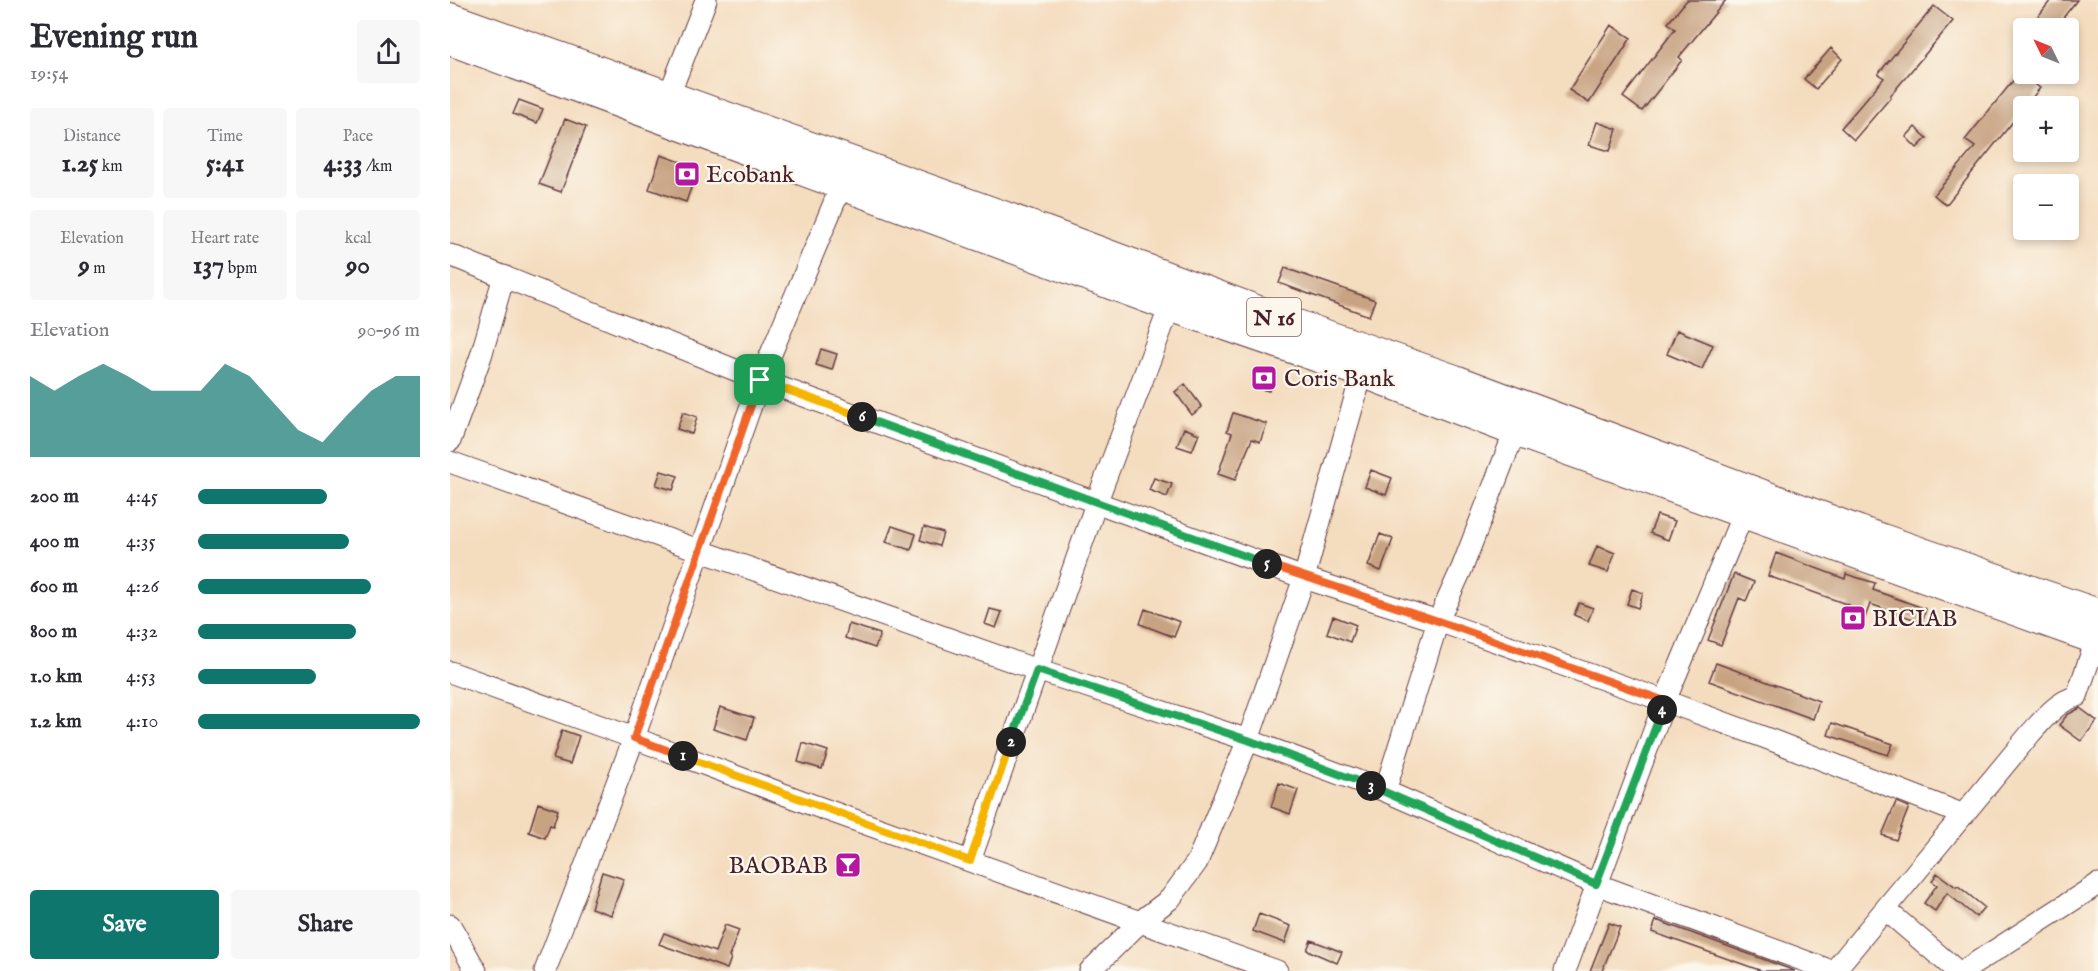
<!DOCTYPE html>
<meta charset="utf-8">
<style>
body{margin:0;font-family:"IM FELL English",serif;background:#f7f7f7;color:#2b2b33;height:100vh;display:flex;flex-direction:column;font-size:22px;white-space:nowrap}
*{box-sizing:border-box;margin:0}
p{font-size:20px;color:#7c7c81}
.icon{flex:none;width:33px;height:33px;fill:none;stroke:currentColor;stroke-width:2;stroke-linecap:round;stroke-linejoin:round}
.map{position:relative;flex:1;overflow:hidden}
.panel{display:flex;flex-direction:column;background:#fff;width:450px}
.panel>*{flex:none}
.needle{width:39px;rotate:313deg}
.fabs{position:absolute;left:1563px;top:18px;display:grid;gap:12px}
.fabs a{display:grid;place-items:center;width:66px;height:66px;border-radius:6px;background:#fff;box-shadow:0 3px 9px #0003;font-size:30px}
.pin{position:absolute;display:grid;place-items:center;width:51px;height:51px;color:#fff;margin:-26px;border-radius:12px;box-shadow:0 3px 9px #0006}
.km{position:absolute;width:30px;height:30px;margin:-15px;border-radius:50%;background:#222;color:#fff;font-size:16px;line-height:30px;text-align:center}
.round{display:grid;place-items:center;flex:none;width:63px;height:63px;border-radius:6px;background:#f7f7f7}
.summary{display:flex;align-items:center;justify-content:space-between;height:102px;padding:0 30px}
h1{font-size:33px;font-weight:700;line-height:45px}
.stats{display:grid;grid-template-columns:repeat(3,1fr);gap:9px;height:102px;padding:6px 30px}
.stats div{display:grid;align-content:center;border-radius:6px;background:#f7f7f7;text-align:center}
.stats b{font-size:26px;font-weight:700}
.stats small{font-size:16px;font-weight:400}
.stats p{font-size:16px}
.chart{height:168px;padding:12px 30px}
.chart p{display:flex;justify-content:space-between}
.chart svg{width:100%;height:108px;margin-top:6px;fill:#0f766e;opacity:.7}
.cta{display:flex;gap:12px;margin-top:auto;padding:12px 30px}
.cta a{flex:1;height:69px;border-radius:6px;background:#0f766e;color:#fff;font-size:24px;font-weight:700;line-height:69px;text-align:center}
.cta a+a{background:#f7f7f7;color:#2b2b33}
ul{padding:0 30px;list-style:none;font-size:20px}
li{display:grid;grid-template-columns:96px 72px 1fr;align-items:center;height:45px}
li i{height:15px;border-radius:8px;background:#0f766e}
main{display:flex;flex:1;min-height:0}
.map>svg:first-child{display:block}
</style>
<main>
<section class="panel">
<div class="summary"><div><h1>Evening run</h1><p>19:54</p></div><a class="round"><svg class="icon" aria-label="share" viewBox="0 0 24 24"><path d="M12 15V3M7 8l5-5 5 5M5 13v7h14v-7"/></svg></a></div>
<div class="stats">
<div><p>Distance</p><b>1.25<small> km</small></b></div>
<div><p>Time</p><b>5:41</b></div>
<div><p>Pace</p><b>4:33<small> /km</small></b></div>
</div>
<div class="stats">
<div><p>Elevation</p><b>9<small> m</small></b></div>
<div><p>Heart rate</p><b>137<small> bpm</small></b></div>
<div><p>kcal</p><b>90</b></div>
</div>
<div class="chart"><p><span>Elevation</span>90–96 m</p>
<svg viewBox="0 0 160 44" preserveAspectRatio="none"><path d="M0 44V11L10 17L20 11L30 6L40 11L50 17L60 17L70 17L80 6L90 11L100 22L110 33L120 38L130 27L140 17L150 11L160 11V44z"/></svg>
</div>
<ul>
<li><b>200 m</b>4:45<i style="width:58%"></i></li>
<li><b>400 m</b>4:35<i style="width:68%"></i></li>
<li><b>600 m</b>4:26<i style="width:78%"></i></li>
<li><b>800 m</b>4:32<i style="width:71%"></i></li>
<li><b>1.0 km</b>4:53<i style="width:53%"></i></li>
<li><b>1.2 km</b>4:10<i style="width:100%"></i></li>
</ul>
<div class="cta"><a>Save</a><a>Share</a></div>
</section>
<div class="map">
<svg width="1648" height="971" viewBox="0 0 1648 971">
<rect width="100%" height="100%" fill="#fbf7ec"/>
<filter id="ink" filterUnits="userSpaceOnUse"><feTurbulence type="fractalNoise" baseFrequency=".0167" numOctaves="2"/><feDisplacementMap in="SourceGraphic" scale="12" xChannelSelector="R" yChannelSelector="G"/><feConvolveMatrix kernelMatrix="1 2 1 2 8 2 1 2 1" color-interpolation-filters="sRGB"/></filter>
<filter id="wash" filterUnits="userSpaceOnUse"><feTurbulence type="fractalNoise" baseFrequency=".008" numOctaves="4" result="noise"/><feDisplacementMap in="SourceGraphic" scale="24" xChannelSelector="R" yChannelSelector="G"/><feGaussianBlur stdDeviation="1.35" result="paint"/><feColorMatrix in="noise" values="0 0 0 0 0 0 0 0 0 0 0 0 0 0 0 0 0 1.4 0 .05"/><feComposite in="paint" operator="in"/></filter>
<g filter="url(#wash)">
<rect width="100%" height="100%" fill="#f4dcbe"/>
<g id="blocks">
<path fill="#c8a382" d="M1237 0H1276L1229 57 1232 60 1192 111 1173 97 1225 29 1218 23Z
M1601 0H1627L1605 28H1579Z
M1484 6 1503 21 1440 96 1441 97 1404 140 1391 128 1434 78 1428 74Z
M1161 25 1181 38 1139 103 1119 90Z
M1381 48 1392 59 1366 89 1354 79Z
M1570 72 1590 88 1496 205 1484 195 1525 147 1515 140Z
M69 100 93 109 87 123 63 114Z
M115 119 136 127 111 192 89 184Z
M1147 122 1167 129 1160 151 1139 145Z
M1465 127 1477 138 1467 148 1456 137Z
M211 155 248 168 236 202 199 189Z
M835 268 925 300 919 316 829 283Z
M1227 330 1263 345 1252 369 1217 354Z
M371 349 387 354 382 370 366 365Z
M808 371 824 376 819 391 803 387Z
M735 384 752 407 742 415 725 392Z
M233 412 247 417 242 434 227 429Z
M783 413 817 424 810 442 802 439 785 480 768 474 782 433 777 431Z
M734 428 749 434 742 451 727 446Z
M921 470 942 478 936 495 915 487Z
M211 471 228 476 223 490 206 485Z
M704 478 722 484 717 497 699 490Z
M1207 515 1225 521 1218 540 1200 533Z
M442 526 466 534 461 550 436 542Z
M474 527 493 533 489 546 470 540Z
M930 534 943 539 931 571 918 566Z
M1147 546 1165 553 1158 572 1139 566Z
M1326 553 1395 579 1396 574 1425 583 1423 590 1476 609 1472 622 1420 604 1412 626 1394 620 1399 605 1318 576Z
M1284 574 1304 582 1296 601 1289 598 1271 645 1258 640Z
M1182 589 1193 593 1188 608 1177 604Z
M1129 603 1143 608 1138 621 1124 615Z
M540 609 552 612 546 628 535 624Z
M695 609 730 622 724 637 690 624Z
M883 616 906 625 900 642 877 633Z
M399 624 430 634 425 648 395 638Z
M1266 663 1369 701 1363 719 1259 681Z
M270 707 304 718 297 740 263 729Z
M1630 708 1647 721 1631 741 1609 725 1617 715Z
M1382 723 1443 744 1438 755 1378 735Z
M112 730 129 736 120 764 103 759Z
M353 743 378 751 372 769 348 762Z
M829 783 848 790 840 814 821 807Z
M1446 802 1459 807 1446 840 1432 835Z
M88 803 108 810 103 826 100 825 95 838 79 832Z
M152 872 174 879 161 915 141 908Z
M1487 873 1506 887 1508 886 1534 907 1526 917 1497 893 1485 911 1474 903 1487 885 1482 881Z
M809 914 841 926 835 943 803 931Z
M1206 920 1345 971H1312L1202 932Z
M1159 923 1170 927 1152 971H1140Z
M275 925 289 930 279 957 281 958 277 969 209 944 214 933 265 952Z
M861 940 892 952 887 963 857 950Z"/>
</g>
</g>
<g filter="url(#ink)">
<use href="#blocks" fill-opacity="0" stroke="#643b41" stroke-width="1.5"/>
<g fill="none" stroke-linecap="round" stroke-linejoin="round">
<defs>
<path id="minor" d="M214 108 256 0
M0 255 310 380 854 578 988 621 1215 701 1324 741 1514 815
M0 441 31 356 54 276
M0 462 587 670 798 740 935 791 1146 884 1382 971
M0 672 184 738 360 804 827 971
M935 791 988 621 1012 568 1065 431
M520 861 647 501 720 306
M1436 910 1507 971
M0 925 26 971
M95 971 184 738 310 380 397 172
M640 971 691 921 720 899 747 862 798 740 854 578 916 359
M1115 971 1215 701 1298 502
M1384 971 1580 734C1594 719 1606 702 1627 696L1648 634
M1513 971 1648 884"/>
<path id="highway" d="M0 18 586 228 827 318 1005 380 1409 531 1648 614
M0 40 720 306 912 372 1065 431 1648 640"/>
</defs>
<use href="#minor" stroke="#643b41" stroke-width="23"/>
<use href="#highway" stroke="#643b41" stroke-width="32"/>
<use href="#minor" stroke="#fff" stroke-width="21"/>
<use href="#highway" stroke="#fff" stroke-width="30"/>
</g>
</g>
<g fill="none" stroke-linecap="round" stroke-linejoin="round" filter="url(#ink)">
<defs>
<path id="split-1" d="M233 756 184 738 310 380"/>
<path id="split-2" d="M233 756 520 861 561 742"/>
<path id="split-3" d="M561 742 587 670 798 740 921 786"/>
<path id="split-4" d="M921 786 1146 884 1212 710"/>
<path id="split-5" d="M817 564 988 621 1215 701 1212 710"/>
<path id="split-6" d="M412 417 817 564"/>
<path id="split-7" d="M310 380 412 417"/>
</defs>
<use href="#split-1" stroke="#fff" stroke-width="12"/>
<use href="#split-2" stroke="#fff" stroke-width="12"/>
<use href="#split-3" stroke="#fff" stroke-width="12"/>
<use href="#split-4" stroke="#fff" stroke-width="12"/>
<use href="#split-5" stroke="#fff" stroke-width="12"/>
<use href="#split-6" stroke="#fff" stroke-width="12"/>
<use href="#split-7" stroke="#fff" stroke-width="12"/>
<use href="#split-1" stroke="#f0652b" stroke-width="8"/>
<use href="#split-2" stroke="#f5b400" stroke-width="8"/>
<use href="#split-3" stroke="#22a559" stroke-width="8"/>
<use href="#split-4" stroke="#22a559" stroke-width="8"/>
<use href="#split-5" stroke="#f0652b" stroke-width="8"/>
<use href="#split-6" stroke="#22a559" stroke-width="8"/>
<use href="#split-7" stroke="#f5b400" stroke-width="8"/>
</g>
<defs>
<symbol id="bank-square" viewBox="-11 -11 22 22"><rect x="-9" y="-9" width="18" height="18" rx="4" fill="#b5179e" stroke="#fbf7ec"/><path d="M-6-4H6V4H-6ZM0-2.3a2.3 2.3 0 1 0 0 4.6a2.3 2.3 0 1 0 0-4.6Z" fill="#fff"/></symbol>
<symbol id="bar-square" viewBox="-11 -11 22 22"><rect x="-9" y="-9" width="18" height="18" rx="4" fill="#b5179e" stroke="#fbf7ec"/><path d="M-6-5H6L.8 .8V4.5H3.5V6h-7V4.5H-.8V.8Z" fill="#fff"/></symbol>
</defs>
<g fill-rule="evenodd">
<use href="#bank-square" x="222" y="159" width="30" height="30"/>
<use href="#bank-square" x="799" y="363" width="30" height="30"/>
<use href="#bank-square" x="1388" y="603" width="30" height="30"/>
<use href="#bar-square" x="383" y="850" width="30" height="30"/>
</g>
<g text-anchor="middle" stroke-width="4.5" stroke-linejoin="round" paint-order="stroke">
<rect fill="#fbf7ec" stroke="#7f6065" stroke-width="1.5" x="797" y="298" width="54" height="38" rx="4.5"/>
<g font-size="22" font-weight="bold" fill="#4a1f2b">
<text x="824" y="325">N 16</text>
</g>
<g font-size="24" fill="#4a1f2b" stroke="#fbf7ec" text-anchor="start">
<text x="256" y="182">Ecobank</text>
<text x="834" y="386">Coris Bank</text>
<text x="1422" y="626">BICIAB</text>
<text x="378" y="873" text-anchor="end">BAOBAB</text>
</g>
</g>
</svg>
<div class="fabs">
<a><svg class="needle" viewBox="-14 -14 28 28"><path d="M0-13l5 13h-10z" fill="#e53935"/><path d="M0 13l5-13h-10z" fill="#7c7c81"/></svg></a>
<a>+</a>
<a>−</a>
</div>
<div class="pin" style="left:310px;top:380px;background:#1e9e55"><svg class="icon" aria-label="arrive" viewBox="0 0 24 24"><path d="M6 21V4h12l-3 4 3 4H6"/></svg></div>
<b class="km" style="left:233px;top:756px">1</b>
<b class="km" style="left:561px;top:742px">2</b>
<b class="km" style="left:921px;top:786px">3</b>
<b class="km" style="left:1212px;top:710px">4</b>
<b class="km" style="left:817px;top:564px">5</b>
<b class="km" style="left:412px;top:417px">6</b>
</div>
</main>
